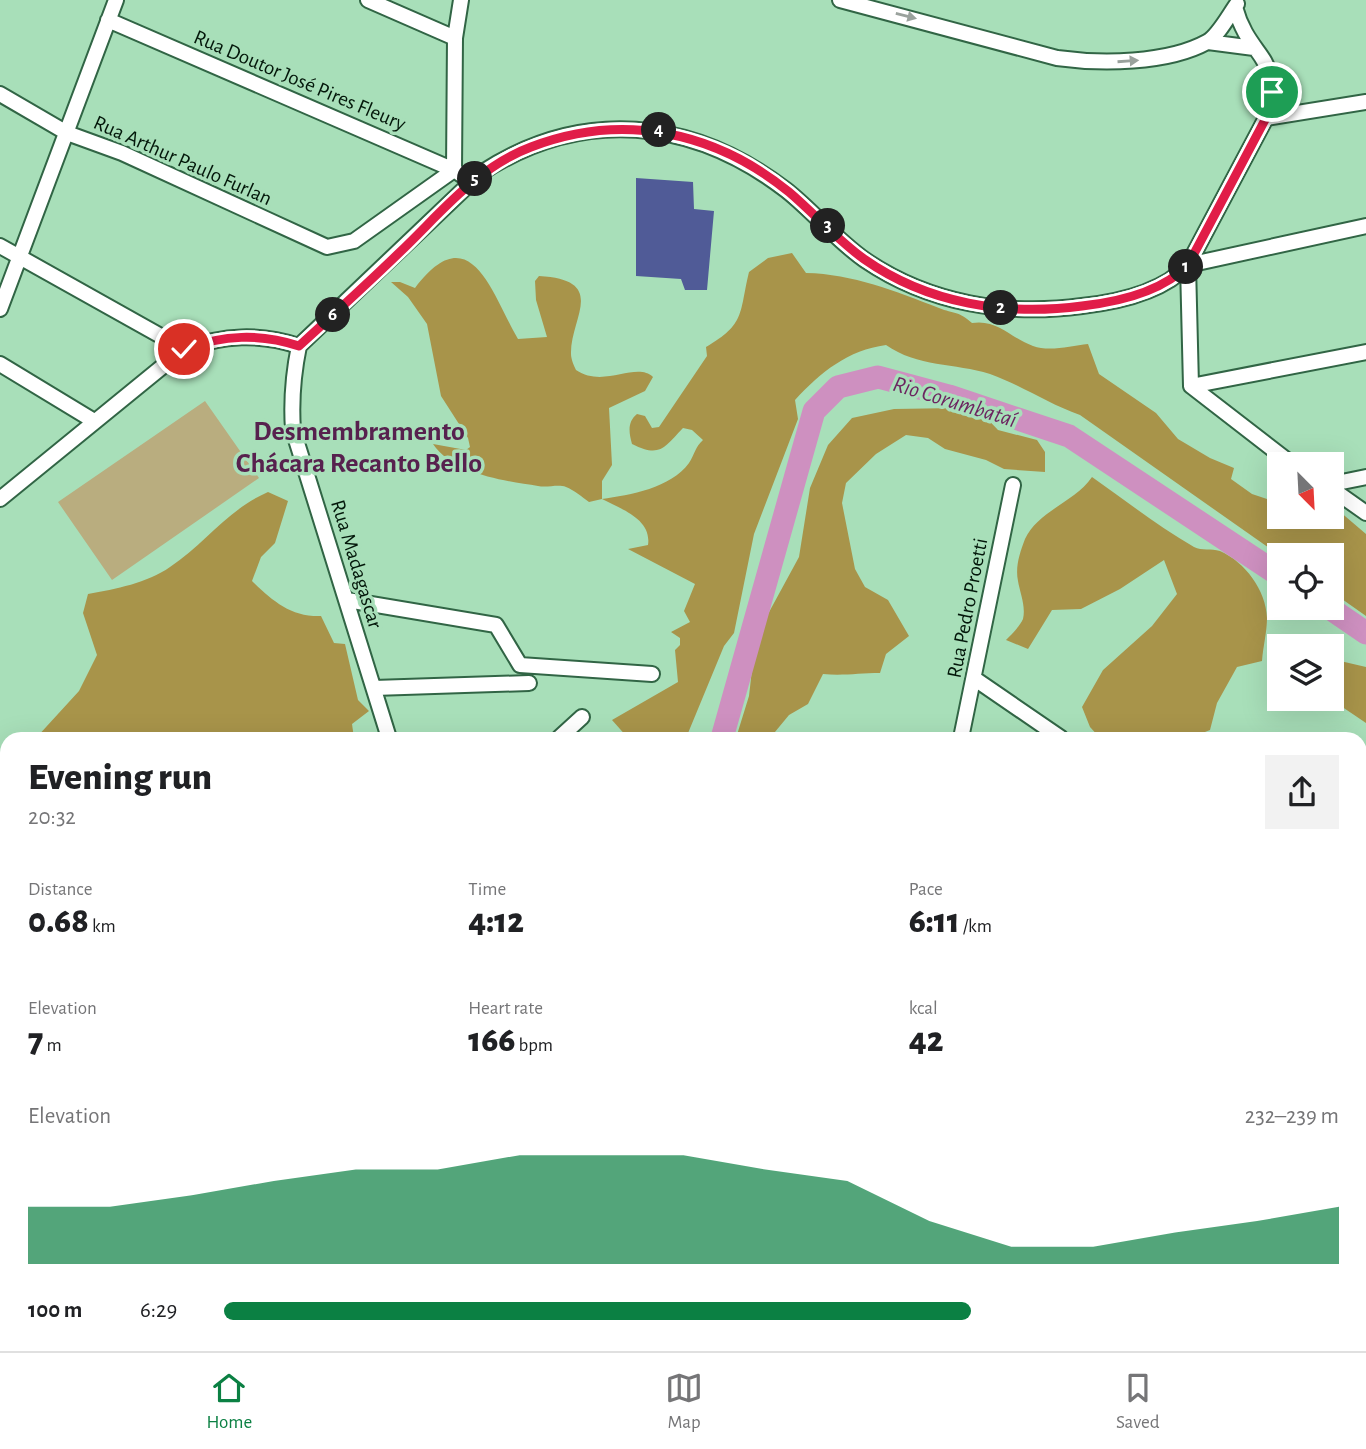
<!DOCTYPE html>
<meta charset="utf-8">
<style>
body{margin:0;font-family:"Alegreya Sans",sans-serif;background:#f2f2f2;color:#202124;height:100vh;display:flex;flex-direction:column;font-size:26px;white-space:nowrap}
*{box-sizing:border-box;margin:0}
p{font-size:23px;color:#757577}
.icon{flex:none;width:38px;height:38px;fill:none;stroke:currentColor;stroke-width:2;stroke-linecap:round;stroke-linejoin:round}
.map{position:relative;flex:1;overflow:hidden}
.sheet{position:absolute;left:0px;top:732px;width:1367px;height:620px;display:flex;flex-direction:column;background:#fff;border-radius:21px 21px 0 0;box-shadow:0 7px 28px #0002}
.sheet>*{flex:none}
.needle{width:46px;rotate:156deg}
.controls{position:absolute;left:1267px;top:452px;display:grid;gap:14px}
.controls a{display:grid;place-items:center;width:77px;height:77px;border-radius:0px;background:#fff;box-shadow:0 7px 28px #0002;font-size:35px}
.pin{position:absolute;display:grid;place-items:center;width:60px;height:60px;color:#fff;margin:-30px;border:4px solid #fff;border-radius:50%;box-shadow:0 2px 7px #0007}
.km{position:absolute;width:35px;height:35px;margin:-18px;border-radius:50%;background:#222;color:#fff;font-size:19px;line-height:35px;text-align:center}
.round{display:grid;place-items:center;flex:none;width:74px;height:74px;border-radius:0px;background:#f2f2f2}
.summary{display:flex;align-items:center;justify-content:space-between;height:119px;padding:0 28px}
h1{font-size:38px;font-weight:800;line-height:52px}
.stats{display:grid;grid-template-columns:repeat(3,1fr);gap:10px;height:119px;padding:7px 28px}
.stats div{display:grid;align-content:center}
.stats b{font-size:35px;font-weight:800}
.stats small{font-size:19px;font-weight:400}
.stats p{font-size:19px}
.chart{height:196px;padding:14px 28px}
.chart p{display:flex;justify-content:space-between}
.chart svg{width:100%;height:126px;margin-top:7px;fill:#0b8043;opacity:.7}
ul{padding:0 28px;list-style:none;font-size:23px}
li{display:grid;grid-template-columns:112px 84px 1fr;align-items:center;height:52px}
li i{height:18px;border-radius:9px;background:#0b8043}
.menu{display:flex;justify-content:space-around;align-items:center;height:98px;border-top:2px solid #e0e0e0;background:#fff;font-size:19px;color:#757577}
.menu a{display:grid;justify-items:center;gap:4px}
.menu .active{color:#0b8043}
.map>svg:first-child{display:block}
</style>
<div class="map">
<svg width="1366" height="1351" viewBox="0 0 1366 1351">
<rect width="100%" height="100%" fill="#a8dfb9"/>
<path fill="#b9ad7f" d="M205 401 259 478 112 580 58 502Z
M709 1344H832L827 1351H716Z"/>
<path fill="#a8944a" d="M792 253 806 273C853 274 895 291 939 308 954 314 959 311 972 323 998 319 1010 338 1033 346 1049 352 1071 346 1088 344L1099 374 1156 413 1178 439 1210 458 1234 468 1231 479 1252 494 1270 500 1279 497V516H1332V505L1366 534V616L1332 592V555H1279L1080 415C1048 404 1021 385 990 374 955 363 917 367 886 345 848 350 821 372 795 400L798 419 754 534 734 633 724 646 686 738H628L612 720 678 682 675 650 680 645V638L671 632 690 622 684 611 695 584 628 549 648 545C652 519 621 509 602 499L589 502C582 497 574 490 566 487 558 484 547 488 538 486 505 481 453 474 433 444L466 450 470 447 468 438 441 396 427 324 408 297 391 282H400L415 288C471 214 492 295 518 339L547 337 536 300 535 281 539 276C609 280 570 318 571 354 571 359 574 366 576 370 604 389 636 361 653 377L645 391 609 408 612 465 602 481V499C630 495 671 488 689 463 695 454 695 447 703 440L692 430 683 428C664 448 660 458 632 444 629 433 627 422 637 414L645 416 652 428 659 427 707 356 706 347C746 324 739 313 749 272L768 258Z
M956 408 979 410 998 430 1037 440 1045 452V472L1004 469 986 460 945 449 928 438 906 435 876 454 846 483 842 503 855 569 865 587 888 600 909 636 886 654 880 673C859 673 843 676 823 674L808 704 789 715 770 738H736L749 696 753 661 768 614 799 557 810 488 828 445 852 418 894 409Z
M1092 477C1126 501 1158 526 1194 547 1202 551 1211 548 1220 551 1245 562 1266 590 1267 618 1267 632 1263 647 1262 661L1237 667 1217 703 1210 730 1190 738H1100L1090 727 1082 707 1103 670 1152 626 1177 594 1164 560 1120 589 1081 609 1052 610 1028 649 1006 640C1011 635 1020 626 1023 619 1026 606 1020 593 1018 581 1015 567 1020 552 1025 539 1038 511 1075 502 1092 477Z
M268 492 288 501 275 543 261 557 252 581C273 601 291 617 321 616L334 643 345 644 358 700 369 711 352 724 354 738H36L79 691 97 655 83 613 88 594C116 589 147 583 170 567 206 543 227 510 268 492Z
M1336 660 1366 667V723L1329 698H1332V661Z
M478 1344H558L556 1351H474Z"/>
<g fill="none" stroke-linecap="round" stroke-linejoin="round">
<path stroke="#ce90c0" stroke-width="23" d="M1328 607 1366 633
M722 738 814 411 838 387 878 377 949 396 1069 436 1279 575
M583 1344 584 1351"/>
</g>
<path fill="#505b97" d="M636 178 693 182 694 209 714 211 707 290H685L681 279 636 276Z"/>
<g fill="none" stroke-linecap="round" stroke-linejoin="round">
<defs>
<path id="street" d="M368 0 455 38
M840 0 1057 58C1100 64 1167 64 1207 42 1218 36 1229 15 1237 4
M1235 7C1250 62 1284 53 1266 118L1188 265 1191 386 1292 464
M108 20 454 170 472 182
M1208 42 1254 48
M0 94 67 133 122 153 327 247 354 241 454 170
M1266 118 1366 102
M454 170 455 38 461 0
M0 246 184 349
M0 309 116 0
M0 364 94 421
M1191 386 1366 352
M1332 484 1366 477
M1332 489 1366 513
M0 499 184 349C224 335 259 333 299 346
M347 600 496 625 520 665 652 674
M975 679 1061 738
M374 688 529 683
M389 738 293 430C291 401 293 375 299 346L481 173C582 107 692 118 786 190 813 211 836 240 865 260 930 304 1006 316 1082 306 1118 302 1163 292 1188 265L1366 226
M559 738 582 717
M961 738 1013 485
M0 855 7 859
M1360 959 1366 964
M1122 1344 1132 1351
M894 1350 895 1351
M1077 1351 1082 1344"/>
</defs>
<use href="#street" stroke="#316545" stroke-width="18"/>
<use href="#street" stroke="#fff" stroke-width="14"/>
</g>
<defs><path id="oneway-solid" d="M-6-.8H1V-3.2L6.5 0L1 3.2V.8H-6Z" transform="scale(1.75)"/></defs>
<g fill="#9aa29d">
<use href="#oneway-solid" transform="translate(906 16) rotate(14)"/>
<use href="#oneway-solid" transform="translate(1128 61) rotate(-4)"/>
</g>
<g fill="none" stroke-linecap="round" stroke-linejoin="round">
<defs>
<path id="route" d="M184 349C224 335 259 333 299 346 333 315 367 284 400 252 441 213 477 167 531 147 622 112 714 131 789 192 815 214 837 240 864 259 928 304 1006 316 1082 306 1117 302 1162 292 1188 265L1266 118 1272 92"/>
</defs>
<use href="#route" stroke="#fff" stroke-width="14"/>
<use href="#route" stroke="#e11d48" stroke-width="9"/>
</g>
<g text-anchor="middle" stroke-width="7" stroke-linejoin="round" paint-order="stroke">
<g font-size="21" fill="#03170a" stroke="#a8dfb9">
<text transform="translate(300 80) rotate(23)" y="7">Rua Doutor José Pires Fleury</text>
<text transform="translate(183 160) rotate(24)" y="7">Rua Arthur Paulo Furlan</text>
<text transform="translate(357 564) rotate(73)" y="7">Rua Madagascar</text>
<text transform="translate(967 608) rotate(-79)" y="7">Rua Pedro Proetti</text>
</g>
<g font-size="23" font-style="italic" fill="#6c2460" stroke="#a8dfb9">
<text transform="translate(955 401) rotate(17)" y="8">Rio Corumbataí</text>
</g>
<g font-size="28" font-weight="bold" fill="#57214e" stroke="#a8dfb9">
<text x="359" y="440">Desmembramento<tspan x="359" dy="32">Chácara Recanto Bello</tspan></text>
</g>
</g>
</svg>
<div class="controls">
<a><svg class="needle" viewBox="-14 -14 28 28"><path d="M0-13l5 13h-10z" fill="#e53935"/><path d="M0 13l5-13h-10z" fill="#757577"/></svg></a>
<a><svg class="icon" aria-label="locate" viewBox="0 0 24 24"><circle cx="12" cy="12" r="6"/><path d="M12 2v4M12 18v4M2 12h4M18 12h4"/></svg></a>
<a><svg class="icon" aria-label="layers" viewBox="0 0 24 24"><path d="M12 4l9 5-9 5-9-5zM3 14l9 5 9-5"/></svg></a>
</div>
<div class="pin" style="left:1272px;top:92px;background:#1e9e55"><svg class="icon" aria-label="arrive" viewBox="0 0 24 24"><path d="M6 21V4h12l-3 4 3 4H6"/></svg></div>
<div class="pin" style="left:184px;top:349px;background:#d93025"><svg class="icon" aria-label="check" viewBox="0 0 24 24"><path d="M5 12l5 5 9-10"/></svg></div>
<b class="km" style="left:1186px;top:267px">1</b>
<b class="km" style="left:1001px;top:308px">2</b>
<b class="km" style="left:828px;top:226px">3</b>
<b class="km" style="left:659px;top:130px">4</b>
<b class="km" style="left:475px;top:179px">5</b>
<b class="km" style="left:333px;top:315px">6</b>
<section class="sheet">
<div class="summary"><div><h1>Evening run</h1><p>20:32</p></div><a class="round"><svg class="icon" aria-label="share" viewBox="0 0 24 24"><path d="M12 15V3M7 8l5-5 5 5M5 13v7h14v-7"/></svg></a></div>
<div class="stats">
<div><p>Distance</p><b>0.68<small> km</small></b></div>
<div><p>Time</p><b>4:12</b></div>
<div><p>Pace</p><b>6:11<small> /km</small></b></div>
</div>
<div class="stats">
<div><p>Elevation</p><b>7<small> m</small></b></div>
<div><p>Heart rate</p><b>166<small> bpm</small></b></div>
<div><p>kcal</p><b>42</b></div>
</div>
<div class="chart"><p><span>Elevation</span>232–239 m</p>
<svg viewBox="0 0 160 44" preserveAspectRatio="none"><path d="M0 44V24L10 24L20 20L30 15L40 11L50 11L60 6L70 6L80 6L90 11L100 15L110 29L120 38L130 38L140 33L150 29L160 24V44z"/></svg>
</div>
<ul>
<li><b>100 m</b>6:29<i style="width:67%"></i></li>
</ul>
</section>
</div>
<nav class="menu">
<a class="active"><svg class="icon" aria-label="home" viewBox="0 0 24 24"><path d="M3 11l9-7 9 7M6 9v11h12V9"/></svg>Home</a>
<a><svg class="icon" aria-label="map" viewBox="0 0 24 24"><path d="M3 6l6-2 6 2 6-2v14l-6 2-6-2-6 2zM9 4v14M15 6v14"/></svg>Map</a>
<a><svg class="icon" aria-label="saved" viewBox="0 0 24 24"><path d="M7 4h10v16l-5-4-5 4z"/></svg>Saved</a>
</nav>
